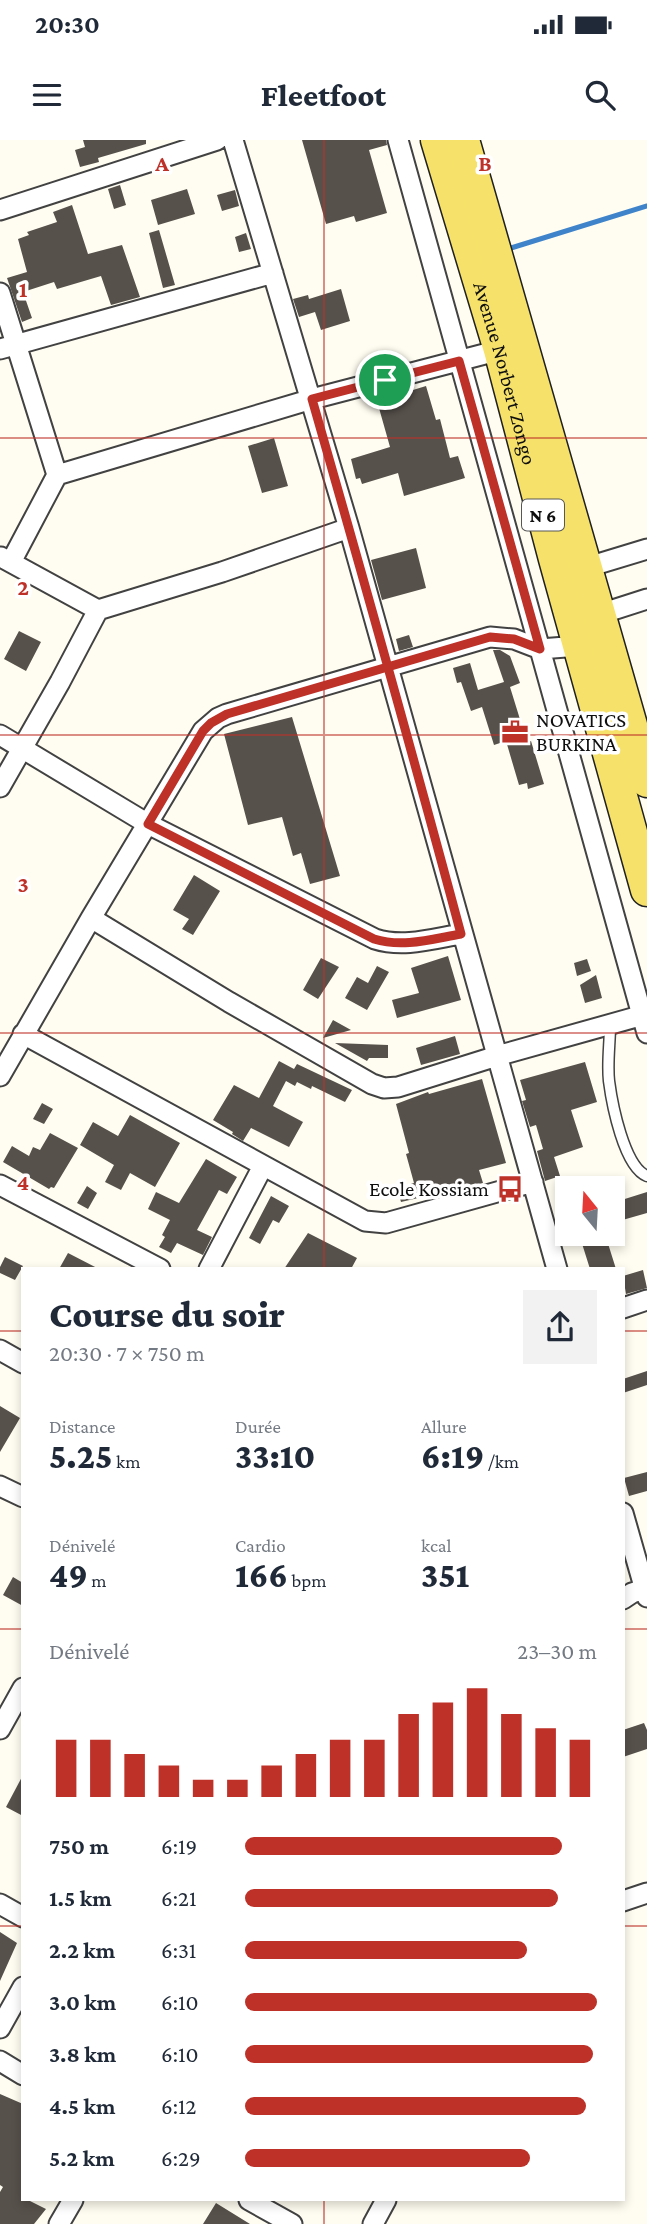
<!DOCTYPE html>
<html lang="fr">
<meta charset="utf-8">
<style>
body{margin:0;font-family:"Crimson Pro",serif;background:#f2f2f3;color:#1f2937;height:100vh;display:flex;flex-direction:column;font-size:26px;white-space:nowrap}
*{box-sizing:border-box;margin:0}
p{font-size:23px;color:#747a83}
.icon{flex:none;width:38px;height:38px;fill:none;stroke:currentColor;stroke-width:2;stroke-linecap:round;stroke-linejoin:round}
.map{position:relative;flex:1;overflow:hidden}
.side{position:absolute;left:21px;top:1127px;width:604px;height:934px;display:flex;flex-direction:column;background:#fff;border-radius:0px;box-shadow:0 4px 10px #0003}
.side>*{flex:none}
.needle{width:46px;rotate:342deg}
.controls{position:absolute;left:555px;top:1036px;display:grid;gap:14px}
.controls a{display:grid;place-items:center;width:70px;height:70px;border-radius:0px;background:#fff;box-shadow:0 4px 10px #0003;font-size:35px}
.pin{position:absolute;display:grid;place-items:center;width:60px;height:60px;color:#fff;margin:-30px;border:4px solid #fff;border-radius:50%;box-shadow:0 2px 7px #0007}
.round{display:grid;place-items:center;flex:none;width:74px;height:74px;border-radius:0px;background:#f2f2f3}
.head{display:flex;align-items:center;justify-content:space-between;height:119px;padding:0 28px}
h1{font-size:38px;font-weight:800;line-height:52px}
.stats{display:grid;grid-template-columns:repeat(3,1fr);gap:10px;height:119px;padding:7px 28px}
.stats div{display:grid;align-content:center}
.stats b{font-size:35px;font-weight:800}
.stats small{font-size:19px;font-weight:400}
.stats p{font-size:19px}
.chart{height:196px;padding:14px 28px}
.chart p{display:flex;justify-content:space-between}
.chart svg{width:100%;height:126px;margin-top:7px;stroke:#bd3129;stroke-width:6}
ul{padding:0 28px;list-style:none;font-size:23px}
li{display:grid;grid-template-columns:112px 84px 1fr;align-items:center;height:52px}
li i{height:18px;border-radius:9px;background:#bd3129}
.status{display:flex;justify-content:space-between;align-items:center;height:49px;padding:0 35px;background:#fff;direction:ltr}
.status svg{height:19px;fill:currentColor}
header{display:flex;justify-content:space-between;align-items:center;height:91px;padding:0 28px;background:#fff;font-size:32px;font-weight:800}
.map>svg:first-child{display:block}
</style>
<div class="status"><b>20:30</b><svg viewBox="0 0 49 12"><path d="M0 12V9h3v3zM5 12V6h3v6zM10 12V3h3v9zM15 12V0h3v12zM26 1h20v11H26zM47 4h2v5h-2z"/></svg></div>
<header><svg class="icon" aria-label="menu" viewBox="0 0 24 24"><path d="M4 6h16M4 12h16M4 18h16"/></svg>Fleetfoot<svg class="icon" aria-label="search" viewBox="0 0 24 24"><circle cx="10" cy="10" r="6"/><path d="M15 15l6 6"/></svg></header>
<div class="map">
<svg width="647" height="2084" viewBox="0 0 647 2084">
<rect width="100%" height="100%" fill="#fffdf1"/>
<g fill="none" stroke-linecap="round" stroke-linejoin="round">
<path stroke="#3f84cb" stroke-width="5" d="M511 108 647 66"/>
</g>
<path fill="#57514b" d="M83 0H146V4L98 18 99 22 80 27 75 10 85 7Z
M302 0H386L387 5 369 10 387 73 356 82 354 76 326 84Z
M120 45 126 65 114 69 108 49Z
M187 49 195 74 158 85 151 60Z
M235 50 239 66 222 71 217 55Z
M72 65 88 114 122 105 140 157 111 165 101 136 57 149 54 142 23 152 32 178 22 182 7 138 27 132 18 99 29 95 27 92 57 82 53 72Z
M159 90 175 145 163 148 149 93Z
M246 93 251 109 239 112 235 97Z
M341 149 350 181 321 190 315 172 299 177 293 159 308 155 309 159Z
M426 246 436 280 440 279 450 318 458 316 465 338 404 356 398 333 362 344 360 338 356 339 351 319 390 307 377 261Z
M274 298 288 346 262 353 248 306Z
M416 408 426 448 382 460 371 420Z
M19 491 41 502 26 531 4 519Z
M409 495 413 507 399 511 396 499Z
M493 510H500L510 516 520 543 510 547 527 602 531 601 544 644 528 649 527 643 519 645 506 601 494 605 482 567 471 571 461 542 457 543 453 528 470 523 478 550 504 542Z
M292 577 340 736 310 744 301 713 293 716 282 677 248 685 224 594Z
M194 735 220 751 193 795 182 789 189 779 173 770Z
M448 816 461 860 397 878 392 860 419 853 411 828Z
M321 818 339 827 318 859 303 850Z
M587 819 591 831 577 836 574 823Z
M377 826 389 832 367 870 345 858 357 837 368 843Z
M596 835 602 858 585 863 580 845Z
M333 880 351 890 323 898Z
M455 896 460 914 421 925 416 908Z
M335 903 388 905V918H369L367 921Z
M279 921 294 929 297 924 352 950 345 962 312 946 311 949 297 942 295 946 286 941 273 966 303 982 289 1007 251 988 243 1001 232 994 233 992 213 980 234 945 259 958Z
M585 922 597 962 571 970 583 1007 554 1017 560 1036 545 1041 537 1011 543 1009 536 985 530 987 522 961 526 960 520 940Z
M482 939 506 1023 479 1030 483 1043 401 1062 397 1048 414 1043 406 1014 409 1013 396 964 428 952 429 954Z
M42 963 53 969 44 984 33 979Z
M130 975 180 1003 155 1047 130 1033 121 1050 105 1042 114 1025 80 1005 93 982 118 996Z
M50 993 78 1008 54 1048 51 1047 49 1049 3 1022 12 1006 29 1016 33 1007 40 1010Z
M206 1019 237 1037 227 1054 219 1050 197 1090 212 1097 203 1115 177 1103 171 1113 159 1107 165 1097 162 1095 170 1080 148 1069 156 1052 179 1063Z
M87 1046 97 1053 88 1069 77 1063Z
M647 1052V1073L612 1083V1063Z
M271 1056 289 1066 279 1083 273 1080 260 1104 249 1098Z
M308 1093 357 1118 351 1129H284Z
M579 1094H605L616 1129H590Z
M68 1113 99 1129H59Z
M5 1117 23 1126 15 1140 0 1133V1127Z
M643 1130 647 1148 626 1154 623 1136Z
M647 1231V1245L623 1253V1239Z
M0 1266 20 1278 0 1312Z
M647 1332V1351L629 1356 624 1338Z
M13 1437 23 1443V1466L3 1455Z
M644 1583 647 1590V1609L623 1617V1590Z
M23 1635V1676L6 1667Z
M0 1792 17 1803 0 1841Z
M0 1954 23 1964V2060H28L46 2069 34 2084H0V2052L3 2047 0 2045Z
M216 2063 250 2084H203Z"/>
<g fill="none" stroke-linecap="round" stroke-linejoin="round">
<defs>
<path id="lane" d="M610 885C610 903 607 923 609 941 612 964 624 1027 647 1036"/>
<path id="street" d="M233 0 349 388 557 1129
M398 0 647 893
M0 70 217 0
M0 153 57 335 11 422
M0 209 273 133
M57 335 312 259 500 210
M1 417 98 470
M578 430 647 409
M591 477 647 459
M0 595 148 684 375 799C403 808 432 799 461 794
M0 647 60 542 98 470 222 432 349 388
M91 778 229 862 372 944 384 948 398 947 497 916 647 874
M23 894 365 1081 386 1083 533 1042
M0 936 91 778 203 591 218 578 227 574 490 497 514 499 540 509 579 506
M0 1045 160 1129
M209 1129 263 1026
M623 1168 647 1160
M0 1210 23 1223
M0 1346 23 1357
M623 1373 647 1457
M623 1459 632 1453 647 1448
M0 1589 23 1548
M623 1761 647 1753
M0 1764 23 1777
M0 1888 23 1847
M0 1921 23 1935
M249 2060 292 2084
M59 2084 73 2060
M373 2084 386 2060"/>
<g id="primary">
<path id="s1" d="M437 0 500 210 555 419 647 750"/>
<path d="M463 0 647 641"/>
</g>
</defs>
<use href="#lane" stroke="#424242" stroke-width="13"/>
<use href="#street" stroke="#424242" stroke-width="23"/>
<use href="#primary" stroke="#202020" stroke-width="35"/>
<use href="#lane" stroke="#fff" stroke-width="10"/>
<use href="#street" stroke="#fff" stroke-width="19"/>
<use href="#primary" stroke="#f6e26a" stroke-width="32"/>
</g>
<g fill="none" stroke-linecap="round" stroke-linejoin="round">
<defs>
<path id="route" d="M385 240 312 259C363 437 413 615 461 794 432 799 403 808 374 799L148 684 203 591 211 583 227 574 490 497 514 499 540 509 459 221 385 240"/>
</defs>
<use href="#route" stroke="#fff" stroke-width="14"/>
<use href="#route" stroke="#bd3129" stroke-width="9"/>
</g>
<path fill="none" stroke="#bd3129" stroke-width="2" stroke-opacity="0.55" d="M324 0V1129M0 298H647M0 595H647M0 893H647M0 1191H23M623 1191H647M0 1489H23M623 1489H647M0 1786H23M623 1786H647M324 2060V2084"/>
<defs>
<symbol id="office-bare" viewBox="-9 -9 18 18"><path d="M-6-3h4V-5.5h4V-3h4V5H-6ZM-1-4.5V-3h2v-1.5ZM-6 0V1H6V0Z" fill="#bd3129" stroke="#fff" stroke-width="2.5" paint-order="stroke"/></symbol>
<symbol id="bus-bare" viewBox="-9 -9 18 18"><path d="M-5-6H5V4H4V6H2V4H-2V6H-4V4H-5ZM-3.5-4V0h7V-4ZM-3.5 1.2v1.5H-2V1.2ZM2 1.2v1.5H3.5V1.2Z" fill="#bd3129" stroke="#fff" stroke-width="2.5" paint-order="stroke"/></symbol>
</defs>
<g fill-rule="evenodd">
<use href="#office-bare" x="496" y="573" width="38" height="38"/>
<use href="#bus-bare" x="491" y="1030" width="38" height="38"/>
</g>
<g text-anchor="middle" stroke-width="7" stroke-linejoin="round" paint-order="stroke">
<rect fill="#fff" stroke="#575757" stroke-width="2" x="522" y="359.5" width="42" height="31" rx="5"/>
<g font-size="19" font-weight="bold" fill="#0f0f0f">
<text x="543" y="382">N 6</text>
</g>
<g font-size="21" fill="#0f0f0f" stroke="#fff">
<text dy="7" stroke="none"><textPath href="#s1" startOffset="243">Avenue Norbert Zongo</textPath></text>
</g>
<g font-size="21" fill="#0f0f0f" stroke="#fff" text-anchor="start">
<text x="536" y="587">NOVATICS<tspan x="536" dy="24">BURKINA</tspan></text>
<text x="489" y="1056" text-anchor="end">Ecole Kossiam</text>
</g>
</g>
<g font-size="23" text-anchor="middle" font-weight="bold" fill="#bd3129" stroke="#fff" stroke-width="7" stroke-linejoin="round" paint-order="stroke">
<text x="162" y="31">A</text>
<text x="485" y="31">B</text>
<text x="23" y="157">1</text>
<text x="23" y="455">2</text>
<text x="23" y="752">3</text>
<text x="23" y="1050">4</text>
</g>
</svg>
<div class="controls">
<a><svg class="needle" viewBox="-14 -14 28 28"><path d="M0-13l5 13h-10z" fill="#e53935"/><path d="M0 13l5-13h-10z" fill="#747a83"/></svg></a>
</div>
<div class="pin" style="left:385px;top:240px;background:#1e9e55"><svg class="icon" aria-label="arrive" viewBox="0 0 24 24"><path d="M6 21V4h12l-3 4 3 4H6"/></svg></div>
<section class="side">
<div class="head"><div><h1>Course du soir</h1><p>20:30 · 7 × 750 m</p></div><a class="round"><svg class="icon" aria-label="share" viewBox="0 0 24 24"><path d="M12 15V3M7 8l5-5 5 5M5 13v7h14v-7"/></svg></a></div>
<div class="stats">
<div><p>Distance</p><b>5.25<small> km</small></b></div>
<div><p>Durée</p><b>33:10</b></div>
<div><p>Allure</p><b>6:19<small> /km</small></b></div>
</div>
<div class="stats">
<div><p>Dénivelé</p><b>49<small> m</small></b></div>
<div><p>Cardio</p><b>166<small> bpm</small></b></div>
<div><p>kcal</p><b>351</b></div>
</div>
<div class="chart"><p><span>Dénivelé</span>23–30 m</p>
<svg viewBox="0 0 160 44" preserveAspectRatio="none"><path d="M5 44V24M15 44V24M25 44V29M35 44V33M45 44V38M55 44V38M65 44V33M75 44V29M85 44V24M95 44V24M105 44V15M115 44V11M125 44V6M135 44V15M145 44V20M155 44V24"/></svg>
</div>
<ul>
<li><b>750 m</b>6:19<i style="width:90%"></i></li>
<li><b>1.5 km</b>6:21<i style="width:89%"></i></li>
<li><b>2.2 km</b>6:31<i style="width:80%"></i></li>
<li><b>3.0 km</b>6:10<i style="width:100%"></i></li>
<li><b>3.8 km</b>6:10<i style="width:99%"></i></li>
<li><b>4.5 km</b>6:12<i style="width:97%"></i></li>
<li><b>5.2 km</b>6:29<i style="width:81%"></i></li>
</ul>
</section>
</div>
